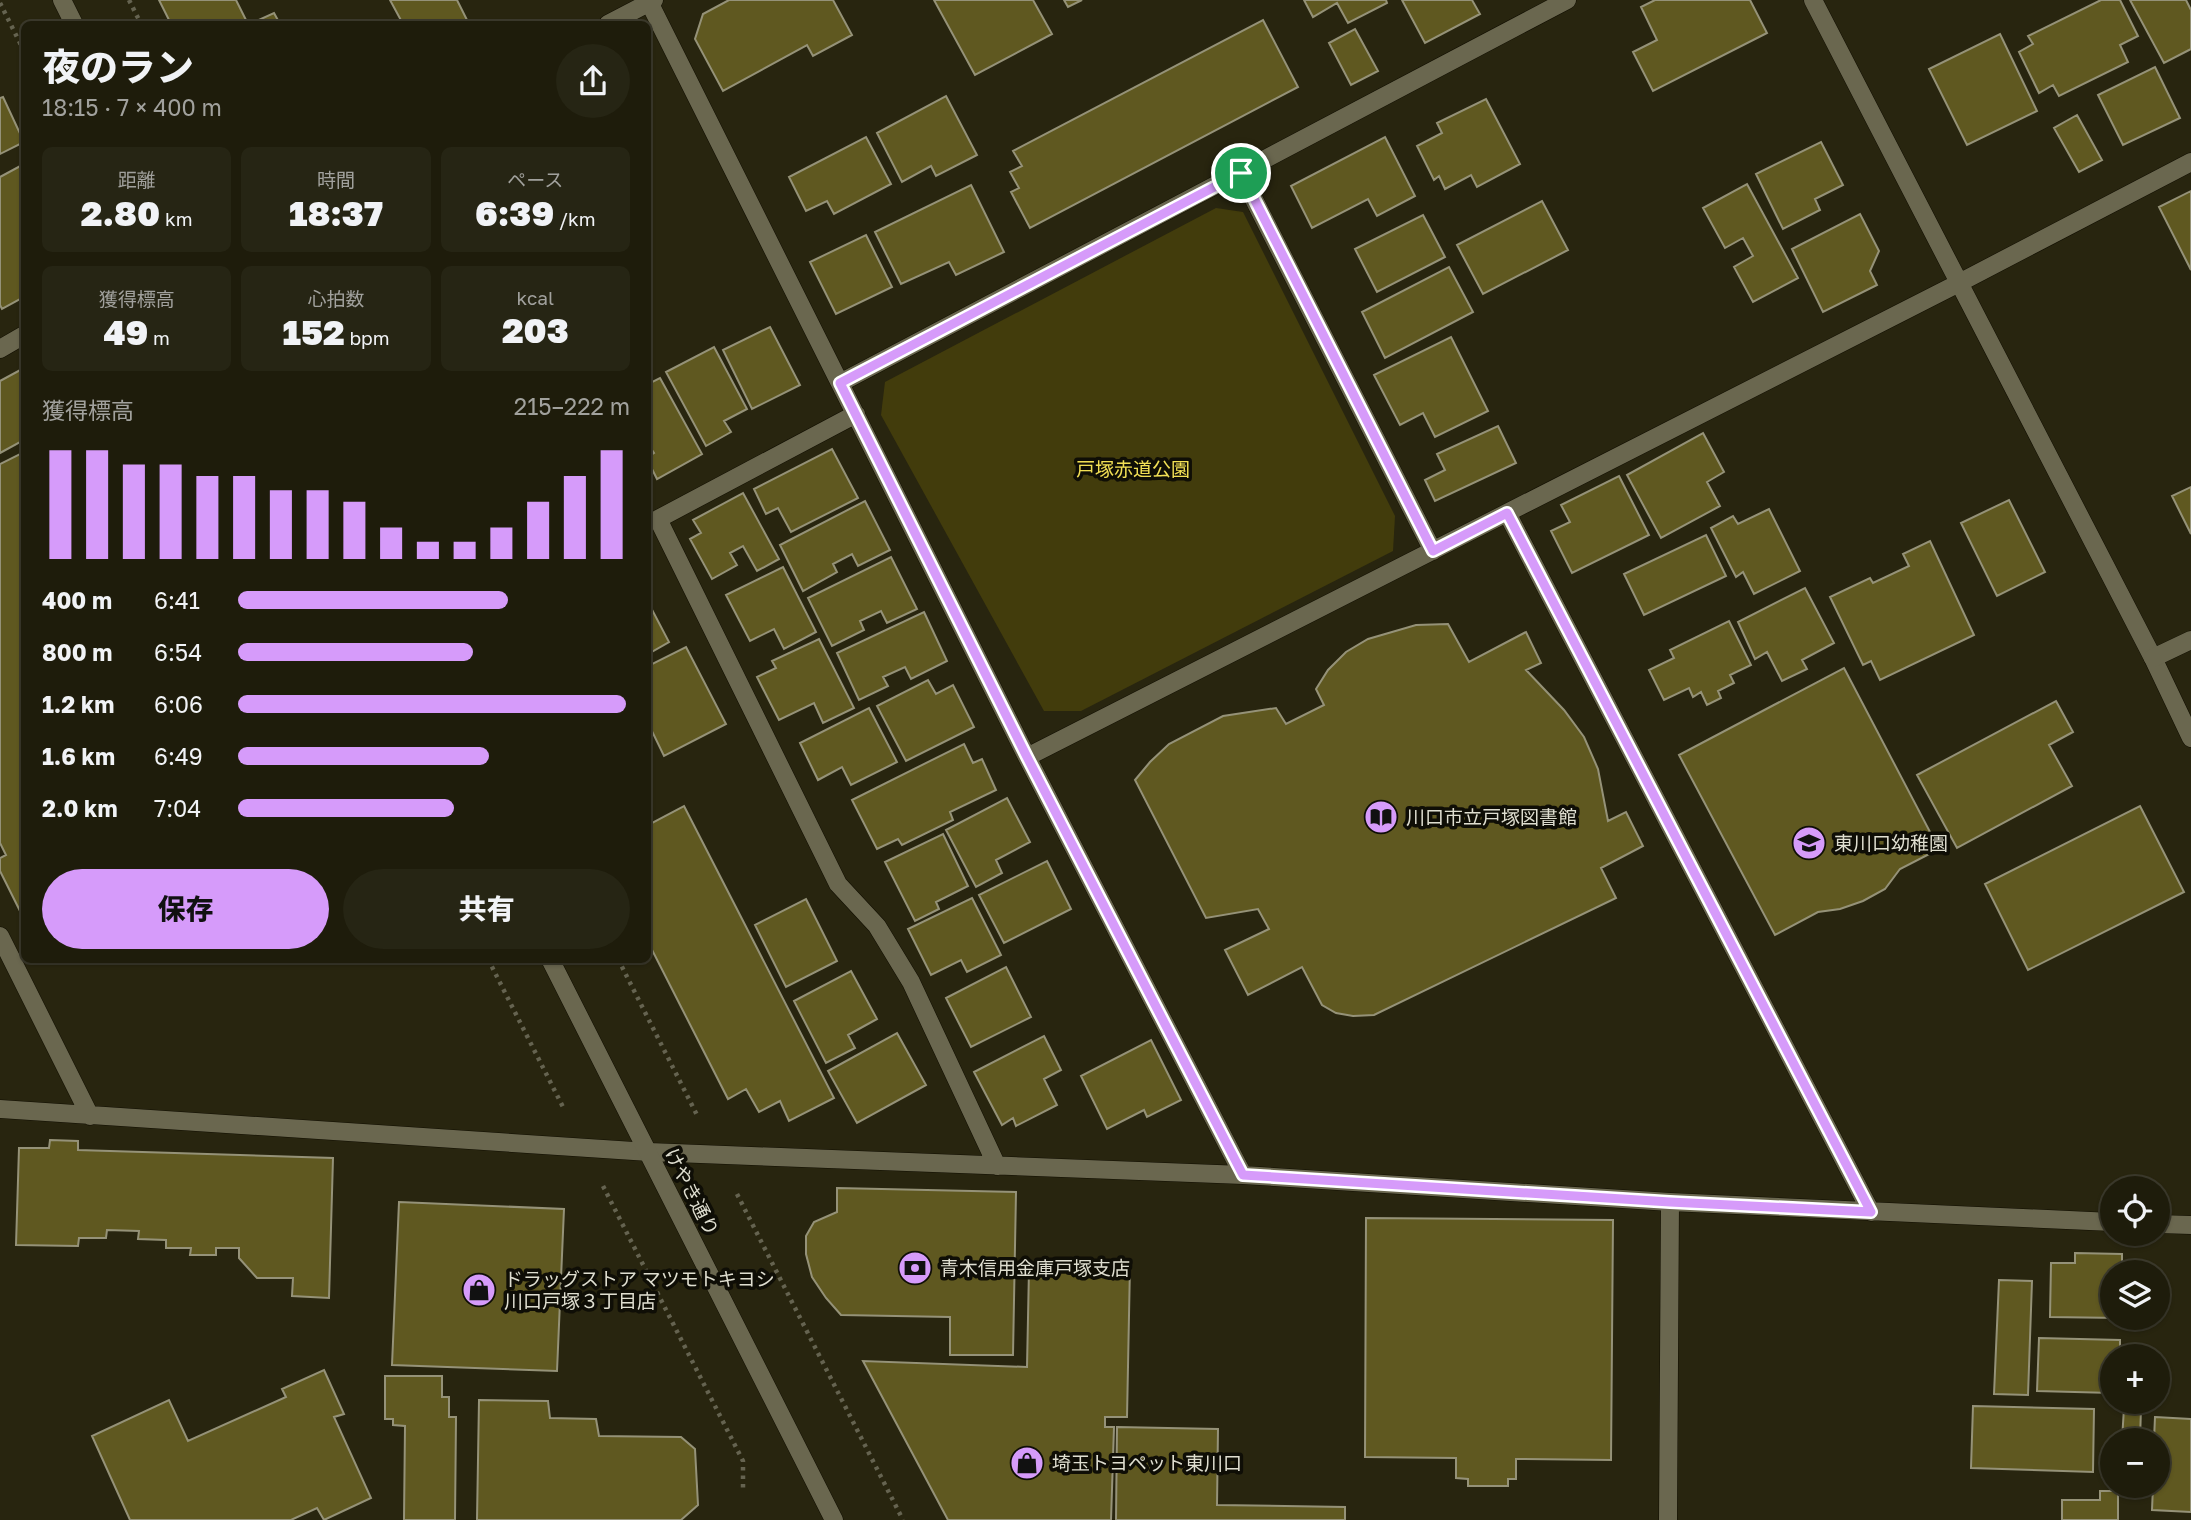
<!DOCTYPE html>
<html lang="ja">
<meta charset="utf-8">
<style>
body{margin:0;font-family:"Golos Text","Noto Sans JP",sans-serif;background:#262514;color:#f1f3f6;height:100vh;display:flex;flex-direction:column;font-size:26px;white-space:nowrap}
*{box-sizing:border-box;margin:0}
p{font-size:23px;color:#a1a19d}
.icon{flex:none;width:38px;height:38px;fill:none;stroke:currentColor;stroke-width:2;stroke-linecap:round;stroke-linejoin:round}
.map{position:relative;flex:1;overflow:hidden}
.panel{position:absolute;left:21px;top:21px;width:630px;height:942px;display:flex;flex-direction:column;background:#1e1c0b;border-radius:10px;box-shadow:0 2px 5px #0004,0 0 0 2px #3c3a2c}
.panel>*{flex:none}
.fabs{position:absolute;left:2100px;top:1176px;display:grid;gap:14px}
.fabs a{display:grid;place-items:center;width:70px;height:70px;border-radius:50%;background:#1e1c0b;box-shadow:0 2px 5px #0004,0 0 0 2px #3c3a2c;font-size:35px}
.pin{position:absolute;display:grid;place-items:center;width:60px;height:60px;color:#fff;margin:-30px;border:4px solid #fff;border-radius:50%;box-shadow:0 2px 7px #0007}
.round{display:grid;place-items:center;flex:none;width:74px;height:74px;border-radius:37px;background:#262514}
.headline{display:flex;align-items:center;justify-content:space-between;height:119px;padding:0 21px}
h1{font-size:38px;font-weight:800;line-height:52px}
.stats{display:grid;grid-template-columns:repeat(3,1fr);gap:10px;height:119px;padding:7px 21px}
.stats div{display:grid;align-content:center;border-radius:10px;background:#262514;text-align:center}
.stats b{font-size:35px;font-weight:800}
.stats small{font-size:19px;font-weight:400}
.stats p{font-size:19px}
.chart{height:196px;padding:14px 21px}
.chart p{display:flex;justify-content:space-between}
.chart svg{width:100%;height:126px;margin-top:7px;stroke:#d69bfa;stroke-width:6}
.cta{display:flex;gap:14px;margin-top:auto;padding:14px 21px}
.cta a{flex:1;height:80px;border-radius:42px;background:#d69bfa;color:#111;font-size:28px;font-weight:800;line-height:80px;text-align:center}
.cta a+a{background:#262514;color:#f1f3f6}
ul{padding:0 21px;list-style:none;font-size:23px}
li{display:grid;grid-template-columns:112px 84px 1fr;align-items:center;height:52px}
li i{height:18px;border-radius:9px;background:#d69bfa}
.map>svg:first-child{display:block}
</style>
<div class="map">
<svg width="2191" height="1520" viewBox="0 0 2191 1520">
<rect width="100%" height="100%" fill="#28250f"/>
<path fill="#423c0c" d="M1216 208 1243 212 1395 516 1393 551 1081 711H1044L881 415 885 382Z"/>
<path fill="#5f5820" stroke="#959278" stroke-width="2" d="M159 0H236L248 24H171Z
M390 0H457L469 24H403Z
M729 0H833L852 35 813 56 807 45 723 91 695 39 703 14Z
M934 0H1033L1052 34 975 75Z
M1064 0H1082L1068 7Z
M1304 0H1386L1387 3 1348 23 1337 3 1313 17Z
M1402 0H1472L1480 14 1425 43Z
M1655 0H1750L1767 33 1653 91 1633 52 1657 40 1641 7Z
M2101 0H2120L2138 36 2120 45 2128 62 2059 96 2053 85 2039 93 2019 52 2033 44 2028 36Z
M2130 0H2186L2191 10V49L2164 63Z
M274 13 280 24H250Z
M1263 20 1298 87 1030 228 1011 192 1019 188 1010 172 1022 166 1013 151Z
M1355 29 1378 71 1351 85 1329 43Z
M2000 34 2037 111 1967 145 1929 69Z
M2155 67 2180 118 2123 145 2098 95Z
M946 96 977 155 936 176 931 166 902 182 877 133Z
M3 97 24 142 0 154V98Z
M1486 99 1520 164 1477 187 1471 175 1445 189 1439 176 1434 180 1417 146 1442 133 1437 123Z
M2077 115 2102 160 2079 172 2054 128Z
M866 137 891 184 834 214 827 201 806 211 789 177Z
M1385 137 1415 196 1377 216 1368 199 1312 228 1291 186Z
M1821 142 1843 185 1815 199 1820 210 1783 229 1756 174Z
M24 164V297L2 309 0 305V177Z
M1747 184 1798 278 1753 302 1734 267 1753 256 1743 238 1725 248 1703 208Z
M971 185 1004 252 956 275 949 262 901 284 875 232Z
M2191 191V270L2159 207Z
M1542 201 1568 250 1483 294 1457 245Z
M1860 214 1879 251 1870 271 1877 285 1823 312 1792 249Z
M1423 215 1445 257 1377 292 1355 249Z
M866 235 892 287 836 314 810 262Z
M1449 267 1473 312 1385 358 1362 312Z
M770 327 800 385 752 409 723 350Z
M1451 337 1488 411 1435 437 1423 413 1400 425 1374 375Z
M714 347 747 409 724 421 731 432 706 446 666 372Z
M24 368V440L0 453V381Z
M660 378 702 454 657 479 648 461V457L654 453 648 444V384Z
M1498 426 1516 463 1435 501 1425 480 1445 470 1437 454Z
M1703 433 1724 472 1707 482 1720 506 1661 538 1627 475Z
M832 449 858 498 791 532 778 508 766 514 754 489Z
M24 452V919L0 871V858L6 855 0 843V464Z
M1619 476 1649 535 1572 573 1551 531 1570 522 1561 505Z
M2191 487V534L2172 496Z
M743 493 779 559 757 571 743 546 730 553 737 565 712 579 690 539 701 533 693 520Z
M2009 500 2045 572 1997 596 1961 523Z
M865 501 890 550 858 566 852 554 833 564 837 572 803 591 780 545Z
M1769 509 1800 571 1754 594 1743 572 1736 577 1711 528 1733 516 1738 524Z
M1706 535 1726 576 1644 615 1624 574Z
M1930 541 1974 635 1880 680 1871 661 1863 665 1830 597 1870 578 1873 583 1909 566 1903 554Z
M891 557 917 609 887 623 881 611 860 621 864 630 832 646 808 598Z
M783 567 816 632 784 649 774 629 750 641 726 595Z
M1805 588 1834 643 1802 660 1807 669 1782 681 1767 652 1755 659 1738 622Z
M648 602 669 642 648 654Z
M924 612 947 661 911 679 905 667 883 677 888 686 859 700 837 653Z
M1729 621 1751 665 1730 675 1734 683 1718 691 1721 698 1707 705 1701 692 1693 697 1689 688 1664 700 1649 670 1674 658 1670 650Z
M1448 624 1469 662 1526 632 1541 663 1526 670 1564 710 1584 737 1598 769 1608 821 1626 812 1643 846 1601 868 1616 898 1374 1015 1353 1016 1336 1013 1322 1005 1302 967 1248 995 1225 950 1269 929 1258 909 1206 918 1135 780 1150 762 1169 744 1223 716 1276 708 1286 724 1324 705 1316 689 1328 670 1346 652 1368 639 1416 625Z
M819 639 854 708 823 723 814 703 779 720 757 677 776 668 772 661Z
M686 647 726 724 664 756 648 723V666Z
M1844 668 1939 849 1900 869 1885 889 1863 901 1840 909 1818 912 1775 935 1679 755Z
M928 680 936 694 953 685 974 727 906 761 877 706Z
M2056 701 2073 732 2049 745 2072 786 1957 848 1917 775Z
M869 708 897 762 851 785 842 767 818 780 800 743Z
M964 744 973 763 982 759 996 790 950 812 953 820 902 845 898 839 877 849 852 800Z
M1007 798 1030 842 996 860 1002 873 976 887 946 830Z
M684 806 834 1098 789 1121 780 1101 759 1112 746 1089 728 1099 648 942V825Z
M2140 806 2184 892 2028 970 1985 884Z
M943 834 968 886 936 902 939 909 915 921 885 862Z
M1047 861 1071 909 1004 943 979 895Z
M972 898 1001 955 967 972 961 960 931 975 908 929Z
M806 899 837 961 786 987 755 925Z
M1006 967 1031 1017 971 1047 946 998Z
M851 971 877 1019 848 1035 855 1048 826 1063 794 1001Z
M897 1033 926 1085 857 1123 828 1071Z
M1044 1036 1061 1070 1044 1079 1057 1105 1016 1126 1013 1118 1002 1125 974 1072Z
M1151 1040 1181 1100 1147 1117 1144 1110 1107 1129 1081 1076Z
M50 1140 78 1141V1150L333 1158 329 1298 292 1296 293 1278H257L239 1258V1248H216V1255H190L191 1248H166V1240L138 1239 139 1231 107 1230 106 1238H79L78 1246 16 1245 19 1148H49Z
M837 1188 1016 1192 1013 1355H950V1317L841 1315 826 1298 812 1277 806 1254V1236L814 1222 837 1212Z
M399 1202 564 1209 557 1371 392 1365Z
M1366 1218 1613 1220 1611 1460 1516 1459V1479H1508V1486H1468V1479L1456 1478V1458L1365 1457Z
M2075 1253 2122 1254V1272H2112V1318H2121L2050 1317 2051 1263H2075Z
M1050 1261 1130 1265 1127 1417H1105V1427H1114L1111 1520H948L863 1361 1027 1367 1029 1269 1050 1270Z
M1999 1280 2032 1281 2028 1395 1994 1394Z
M2039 1338 2120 1340V1356H2112V1393L2037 1391Z
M324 1370 344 1414 334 1417 371 1498 324 1520 317 1508 291 1520H130L92 1436 169 1400 188 1441 286 1397 282 1389Z
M385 1376H442V1397H449V1417H456L455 1520H404L405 1426 393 1425V1419H385Z
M479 1400 548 1401 550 1418 596 1419 599 1436 681 1437 695 1449 698 1505 681 1520H477Z
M1973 1406 2094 1409 2093 1472 1971 1468Z
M2124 1408H2141L2140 1440H2122Z
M2155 1417 2191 1419V1512L2152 1510 2153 1486H2158V1440H2154Z
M1117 1427 1218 1429 1217 1505 1345 1507V1520H1116Z
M2100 1491H2118V1520H2062V1500H2100Z"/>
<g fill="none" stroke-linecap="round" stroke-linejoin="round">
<defs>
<path id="minor" d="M648 0 1027 757 1243 1175
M1813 0 2153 658 2191 738
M608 24 654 0
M1240 172 1433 551
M0 349 24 335
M840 383 1567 0
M856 414 658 519 838 884 877 926 911 982 997 1166
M1507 513 1871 1212
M1027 757 1959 283 2191 162
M0 936 90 1116
M0 1109 649 1152 1243 1175 1670 1202 2112 1222
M2158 1224 2191 1225
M1668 1520 1670 1202"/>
<path id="tertiary" d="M62 0 74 24
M2153 658 2191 640
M550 959 834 1520"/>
</defs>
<use href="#minor" stroke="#110e00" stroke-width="19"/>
<use href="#tertiary" stroke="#110e00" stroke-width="19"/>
<path stroke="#656350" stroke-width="4.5" stroke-dasharray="3.5 5" stroke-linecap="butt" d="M129 0 141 24
M0 3 24 51
M488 959 564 1109
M618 959 698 1117
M603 1186 743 1461V1491
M737 1194 903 1520"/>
<use href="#minor" stroke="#6a674f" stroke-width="18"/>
<use href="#tertiary" stroke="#6a674f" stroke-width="18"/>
</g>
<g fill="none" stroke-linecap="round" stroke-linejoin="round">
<defs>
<path id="route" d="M1241 173 1433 551 1507 513 1871 1212 1670 1202 1243 1175 1027 757 840 383Z"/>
</defs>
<use href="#route" stroke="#fff" stroke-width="14"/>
<use href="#route" stroke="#d69bfa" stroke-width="9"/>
</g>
<defs>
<symbol id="library-disc" viewBox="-11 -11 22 22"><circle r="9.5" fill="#d69bfa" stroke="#0f0e06"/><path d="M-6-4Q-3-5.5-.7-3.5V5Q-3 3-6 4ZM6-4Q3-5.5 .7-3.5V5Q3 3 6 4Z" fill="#111"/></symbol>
<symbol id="school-disc" viewBox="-11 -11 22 22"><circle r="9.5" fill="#d69bfa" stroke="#0f0e06"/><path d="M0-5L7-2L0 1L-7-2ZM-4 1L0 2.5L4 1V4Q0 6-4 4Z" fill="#111"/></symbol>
<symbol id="bank-disc" viewBox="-11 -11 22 22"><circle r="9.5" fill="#d69bfa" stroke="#0f0e06"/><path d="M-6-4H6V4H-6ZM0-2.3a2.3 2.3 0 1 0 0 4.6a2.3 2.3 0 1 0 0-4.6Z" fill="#111"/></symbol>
<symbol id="shop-disc" viewBox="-11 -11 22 22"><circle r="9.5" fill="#d69bfa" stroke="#0f0e06"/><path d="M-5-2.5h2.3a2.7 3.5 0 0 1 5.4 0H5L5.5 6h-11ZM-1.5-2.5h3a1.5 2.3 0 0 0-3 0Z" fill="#111"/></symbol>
</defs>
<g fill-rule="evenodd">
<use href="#library-disc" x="1362" y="798" width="38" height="38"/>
<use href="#school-disc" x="1790" y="824" width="38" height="38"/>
<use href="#bank-disc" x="896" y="1249" width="38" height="38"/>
<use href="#shop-disc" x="460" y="1271" width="38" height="38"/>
<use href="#shop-disc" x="1008" y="1444" width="38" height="38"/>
</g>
<g text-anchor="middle" stroke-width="7" stroke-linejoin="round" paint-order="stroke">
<g font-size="19" fill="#f2e055" stroke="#0f0e06">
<text x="1133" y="476">戸塚赤道公園</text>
</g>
<g font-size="19" fill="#dfded0" stroke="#0f0e06" text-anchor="start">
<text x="1406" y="824">川口市立戸塚図書館</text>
<text x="1834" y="850">東川口幼稚園</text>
<text x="940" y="1275">青木信用金庫戸塚支店</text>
<text x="504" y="1286">ドラッグストア マツモトキヨシ<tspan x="504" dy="22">川口戸塚３丁目店</tspan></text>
<text x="1052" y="1470">埼玉トヨペット東川口</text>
</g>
<g font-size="19" fill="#dfded0" stroke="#0f0e06">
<text transform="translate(692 1192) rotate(63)" y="7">けやき通り</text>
</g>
</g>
</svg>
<div class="fabs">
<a><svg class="icon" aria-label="locate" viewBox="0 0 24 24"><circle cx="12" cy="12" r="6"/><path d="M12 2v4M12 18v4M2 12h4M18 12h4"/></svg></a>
<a><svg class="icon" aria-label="layers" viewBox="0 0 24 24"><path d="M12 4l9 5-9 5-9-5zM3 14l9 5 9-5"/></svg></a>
<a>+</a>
<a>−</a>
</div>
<div class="pin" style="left:1241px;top:173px;background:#1e9e55"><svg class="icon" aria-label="arrive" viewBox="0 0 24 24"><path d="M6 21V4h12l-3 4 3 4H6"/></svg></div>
<section class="panel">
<div class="headline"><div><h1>夜のラン</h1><p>18:15 · 7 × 400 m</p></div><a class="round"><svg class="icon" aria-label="share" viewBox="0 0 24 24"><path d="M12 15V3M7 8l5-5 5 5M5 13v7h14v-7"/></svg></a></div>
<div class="stats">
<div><p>距離</p><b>2.80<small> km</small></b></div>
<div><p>時間</p><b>18:37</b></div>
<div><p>ペース</p><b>6:39<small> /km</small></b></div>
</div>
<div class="stats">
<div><p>獲得標高</p><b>49<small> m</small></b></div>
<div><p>心拍数</p><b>152<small> bpm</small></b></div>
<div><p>kcal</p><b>203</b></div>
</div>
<div class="chart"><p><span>獲得標高</span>215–222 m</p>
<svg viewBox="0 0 160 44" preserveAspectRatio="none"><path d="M5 44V6M15 44V6M25 44V11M35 44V11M45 44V15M55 44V15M65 44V20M75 44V20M85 44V24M95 44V33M105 44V38M115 44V38M125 44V33M135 44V24M145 44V15M155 44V6"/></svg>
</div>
<ul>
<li><b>400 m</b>6:41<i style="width:69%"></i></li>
<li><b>800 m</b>6:54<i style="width:60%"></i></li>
<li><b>1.2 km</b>6:06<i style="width:99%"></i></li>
<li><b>1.6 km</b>6:49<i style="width:64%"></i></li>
<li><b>2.0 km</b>7:04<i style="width:55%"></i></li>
</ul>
<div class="cta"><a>保存</a><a>共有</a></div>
</section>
</div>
